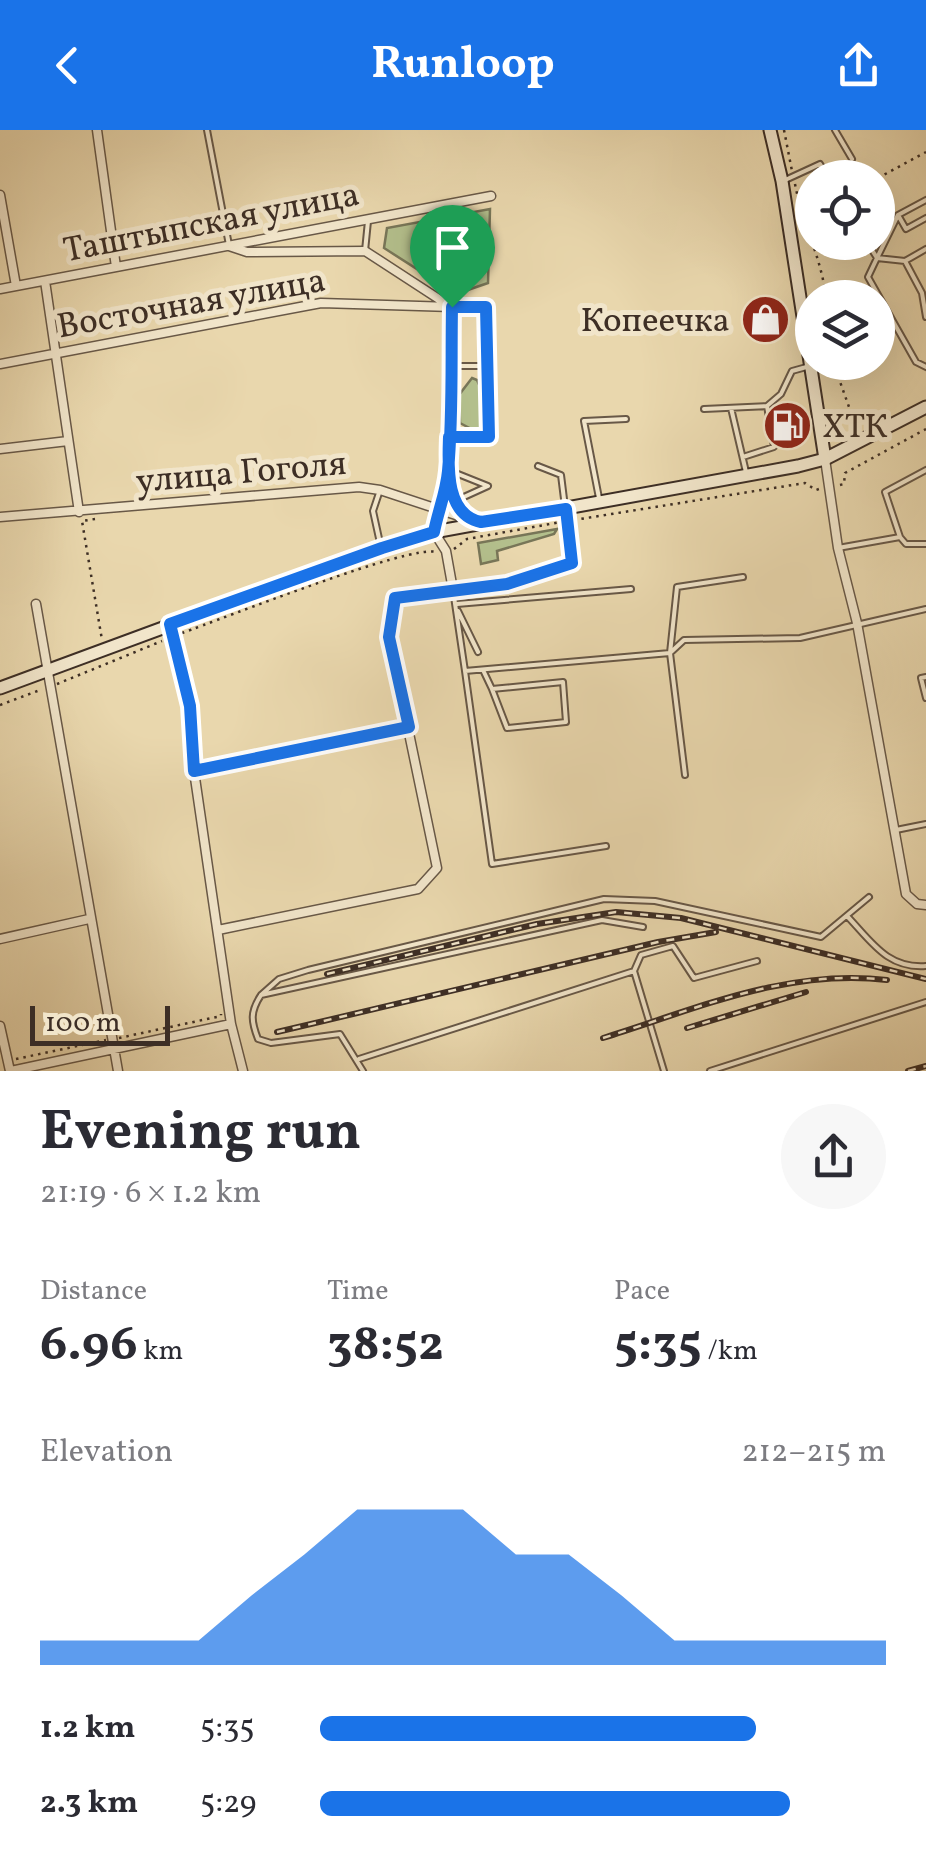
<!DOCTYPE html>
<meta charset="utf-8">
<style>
body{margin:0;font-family:Vollkorn,serif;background:#f7f7f7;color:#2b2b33;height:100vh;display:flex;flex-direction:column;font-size:38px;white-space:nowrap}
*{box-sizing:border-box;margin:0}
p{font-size:32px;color:#7c7c81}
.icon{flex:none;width:55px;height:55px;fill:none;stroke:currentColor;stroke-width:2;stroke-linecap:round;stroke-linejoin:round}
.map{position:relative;height:941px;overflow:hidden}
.side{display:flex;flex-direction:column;background:#fff;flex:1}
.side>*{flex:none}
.controls{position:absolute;left:795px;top:30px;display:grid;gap:20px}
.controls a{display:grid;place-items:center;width:100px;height:100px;border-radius:50%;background:#fff;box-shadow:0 10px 40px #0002;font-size:50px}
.scale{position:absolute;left:30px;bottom:25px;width:140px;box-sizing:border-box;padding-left:10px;border:5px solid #3d2e25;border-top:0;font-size:28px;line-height:35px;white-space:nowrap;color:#3d2e25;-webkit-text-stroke:8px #f1e5ca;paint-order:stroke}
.pin{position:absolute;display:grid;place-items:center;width:85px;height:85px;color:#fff;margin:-102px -42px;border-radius:50% 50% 50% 0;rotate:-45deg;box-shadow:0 0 10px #0007}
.pin .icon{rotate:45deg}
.round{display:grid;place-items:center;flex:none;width:105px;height:105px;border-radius:52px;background:#f7f7f7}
.headline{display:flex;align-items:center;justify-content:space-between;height:170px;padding:0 40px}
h1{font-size:55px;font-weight:700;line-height:75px}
.stats{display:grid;grid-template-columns:repeat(3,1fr);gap:15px;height:170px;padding:10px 40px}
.stats div{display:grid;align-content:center}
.stats b{font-size:50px;font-weight:700}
.stats small{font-size:28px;font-weight:400}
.stats p{font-size:28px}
.chart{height:280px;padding:20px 40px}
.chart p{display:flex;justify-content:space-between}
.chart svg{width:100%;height:180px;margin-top:10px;fill:#1a73e8;opacity:.7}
ul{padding:0 40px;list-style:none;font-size:32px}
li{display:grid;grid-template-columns:160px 120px 1fr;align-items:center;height:75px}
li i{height:25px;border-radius:12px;background:#1a73e8}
header{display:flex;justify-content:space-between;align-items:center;height:130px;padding:0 40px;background:#1a73e8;color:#fff;font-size:45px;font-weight:700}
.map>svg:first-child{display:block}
</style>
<header><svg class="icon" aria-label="back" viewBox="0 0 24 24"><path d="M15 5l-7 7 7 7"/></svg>Runloop<svg class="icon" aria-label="share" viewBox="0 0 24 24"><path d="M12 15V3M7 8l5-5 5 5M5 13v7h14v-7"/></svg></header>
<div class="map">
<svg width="926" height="941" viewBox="0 0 926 941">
<rect width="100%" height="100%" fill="#e9d7ad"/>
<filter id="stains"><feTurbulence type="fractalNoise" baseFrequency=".002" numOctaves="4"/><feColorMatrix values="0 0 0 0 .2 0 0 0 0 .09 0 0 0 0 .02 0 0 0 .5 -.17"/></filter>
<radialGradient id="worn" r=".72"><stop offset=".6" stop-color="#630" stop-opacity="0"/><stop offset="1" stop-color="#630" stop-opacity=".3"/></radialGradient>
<path fill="#b3bf8c" stroke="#787658" stroke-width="2.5" d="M490 79 488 153 456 164 384 118 387 98Z
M472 248 477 250C485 268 494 286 479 303L460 293 459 265Z
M557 399 554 404 497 421 498 430 481 434 478 413Z"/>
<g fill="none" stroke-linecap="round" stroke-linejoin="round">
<defs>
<path id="lane" d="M207 0 229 115
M835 0 852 29
M783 51 820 34 828 48
M898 85 906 99 926 88
M867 112 877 128 898 85 926 70
M926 119 905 131 922 163 926 187
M365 121 368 91
M905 131 877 128 868 147 916 232 926 237
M452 236H487
M731 278 746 342
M704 279 767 276
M452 307H489L486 177H452
M743 327 774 317 767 276 781 264 792 241 810 236
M538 336 561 345 572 433 507 454 453 460 465 541 670 523 677 457 743 447
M448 340 488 356 455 371
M380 360 373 381 380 413
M599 368 584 291 626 289
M900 407 906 414H926
M838 418 900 407 885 362 926 340
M457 474 631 459
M458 481 478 522
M483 540 492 559 563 552 566 592 507 598 492 559
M465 541 492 734 606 716
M926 547 921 548 926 568
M685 645 670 523 684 510 800 508 926 479
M896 700 926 694
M847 786C871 811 887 839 926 836
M634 841 664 941
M261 865 279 849 308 840 604 769 655 771 821 807 869 767
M359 929 634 841 641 825 673 816 694 848 757 831
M363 941 340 904 271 913 258 909C251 891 250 882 261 865L602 790 643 797
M710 941 926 872"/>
<path id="street" d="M97 0 116 137
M0 65 16 156
M229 116 247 122 365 121 448 175
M45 151 79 382
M0 159 491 66
M452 177 448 340 455 371 467 388
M0 234 321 173 452 177
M0 319 68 311
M825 329 838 418 857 493 906 764 917 774 926 775
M0 387 359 357 380 360 474 391
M36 474 118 941
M170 494 189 575 194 641 231 894 243 941
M194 641 409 597
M218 800 418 759 437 738 389 507 395 467 453 460 446 421 434 402 448 340
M0 809 89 789
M0 896 10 941
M11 941 231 894"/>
<path id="secondary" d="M770 0 782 51 825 329
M0 558 382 417 434 402 798 336 825 329 926 277"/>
</defs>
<use href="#lane" stroke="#685847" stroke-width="8"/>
<use href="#street" stroke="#685847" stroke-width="11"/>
<use href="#secondary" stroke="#3d2e25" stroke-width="15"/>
<path stroke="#3d2e25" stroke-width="2.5" stroke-dasharray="2.5 5" stroke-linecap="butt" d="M784 0 792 41
M856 34 866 48
M878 48 926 22
M795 54C802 92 822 129 826 168
M878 66 890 86
M833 232 854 291
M840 355 844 354 845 343 926 299
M95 389 82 391 102 510
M574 390 805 353 816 360 822 358
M454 419 467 409 561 392
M182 503C222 489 410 414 437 422
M57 554 162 511
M0 575 40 560
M119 908 221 886V884
M16 929 106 910"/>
<use href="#lane" stroke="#f1e5ca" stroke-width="4"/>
<use href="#street" stroke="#f1e5ca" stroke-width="8"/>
<use href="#secondary" stroke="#f1e5ca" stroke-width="11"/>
<defs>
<path id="rail" d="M327 844 537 794 616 782 681 788 926 849
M687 898 806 862
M277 902 658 812 716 802
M603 908C696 879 788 838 887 850
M908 941 926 936"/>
</defs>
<use href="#rail" stroke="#3d2e25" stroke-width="6"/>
<use href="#rail" stroke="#f1e5ca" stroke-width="2.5" stroke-dasharray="8" stroke-linecap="butt"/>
</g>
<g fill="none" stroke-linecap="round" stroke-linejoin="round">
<defs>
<path id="route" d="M452 177C451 231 453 287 448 341 446 363 438 381 434 402L382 418 170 494 190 576 194 641 409 597 389 507 395 468 507 454 572 433 566 379 481 392C445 385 448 336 449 307H489L486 177H452"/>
</defs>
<use href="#route" stroke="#fff" stroke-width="20"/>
<use href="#route" stroke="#1a73e8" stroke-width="12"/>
</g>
<defs>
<symbol id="shop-disc" viewBox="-11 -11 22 22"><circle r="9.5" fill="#8f2418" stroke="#f1e5ca"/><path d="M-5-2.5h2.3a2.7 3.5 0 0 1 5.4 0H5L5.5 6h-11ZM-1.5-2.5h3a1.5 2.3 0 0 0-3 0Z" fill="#fff"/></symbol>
<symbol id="fuel-disc" viewBox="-11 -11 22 22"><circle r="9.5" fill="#8f2418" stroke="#f1e5ca"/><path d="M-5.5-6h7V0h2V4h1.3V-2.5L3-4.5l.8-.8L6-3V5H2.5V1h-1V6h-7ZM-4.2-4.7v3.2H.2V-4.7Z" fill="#fff"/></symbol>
</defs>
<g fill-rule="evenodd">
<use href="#shop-disc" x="738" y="162" width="55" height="55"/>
<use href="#fuel-disc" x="760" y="268" width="55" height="55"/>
</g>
<g text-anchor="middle" stroke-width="10" stroke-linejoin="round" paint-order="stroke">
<g font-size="35" fill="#3d2e25" stroke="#f1e5ca">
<text transform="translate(211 91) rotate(-11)" y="12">Таштыпская улица</text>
<text transform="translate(191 172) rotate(-10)" y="12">Восточная улица</text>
<text transform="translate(241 341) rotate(-5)" y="12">улица Гоголя</text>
</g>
<g font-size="35" fill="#3d2e25" stroke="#f1e5ca" text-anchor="end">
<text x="730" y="201">Копеечка</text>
<text x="822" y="307" text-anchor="start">ХТК</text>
</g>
</g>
<rect width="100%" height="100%" filter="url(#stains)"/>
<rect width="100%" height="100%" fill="url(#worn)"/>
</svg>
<div class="controls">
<a><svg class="icon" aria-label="locate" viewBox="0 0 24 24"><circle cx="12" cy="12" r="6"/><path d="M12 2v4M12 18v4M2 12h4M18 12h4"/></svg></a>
<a><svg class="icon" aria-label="layers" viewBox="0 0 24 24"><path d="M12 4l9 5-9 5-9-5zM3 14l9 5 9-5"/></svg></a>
</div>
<div class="scale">100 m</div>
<div class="pin" style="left:452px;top:177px;background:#1e9e55"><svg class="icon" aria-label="arrive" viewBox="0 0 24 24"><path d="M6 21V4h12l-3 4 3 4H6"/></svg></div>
</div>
<section class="side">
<div class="headline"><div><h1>Evening run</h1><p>21:19 · 6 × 1.2 km</p></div><a class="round"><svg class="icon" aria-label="share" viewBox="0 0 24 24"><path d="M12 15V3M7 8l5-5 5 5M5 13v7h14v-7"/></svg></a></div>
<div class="stats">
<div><p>Distance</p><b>6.96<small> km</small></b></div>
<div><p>Time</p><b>38:52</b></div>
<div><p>Pace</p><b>5:35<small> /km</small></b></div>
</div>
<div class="chart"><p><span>Elevation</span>212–215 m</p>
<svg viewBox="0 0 160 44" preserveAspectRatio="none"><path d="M0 44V38L10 38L20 38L30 38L40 27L50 17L60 6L70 6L80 6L90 17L100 17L110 27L120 38L130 38L140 38L150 38L160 38V44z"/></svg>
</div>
<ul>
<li><b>1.2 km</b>5:35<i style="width:77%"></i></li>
<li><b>2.3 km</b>5:29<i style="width:83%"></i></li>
</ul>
</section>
